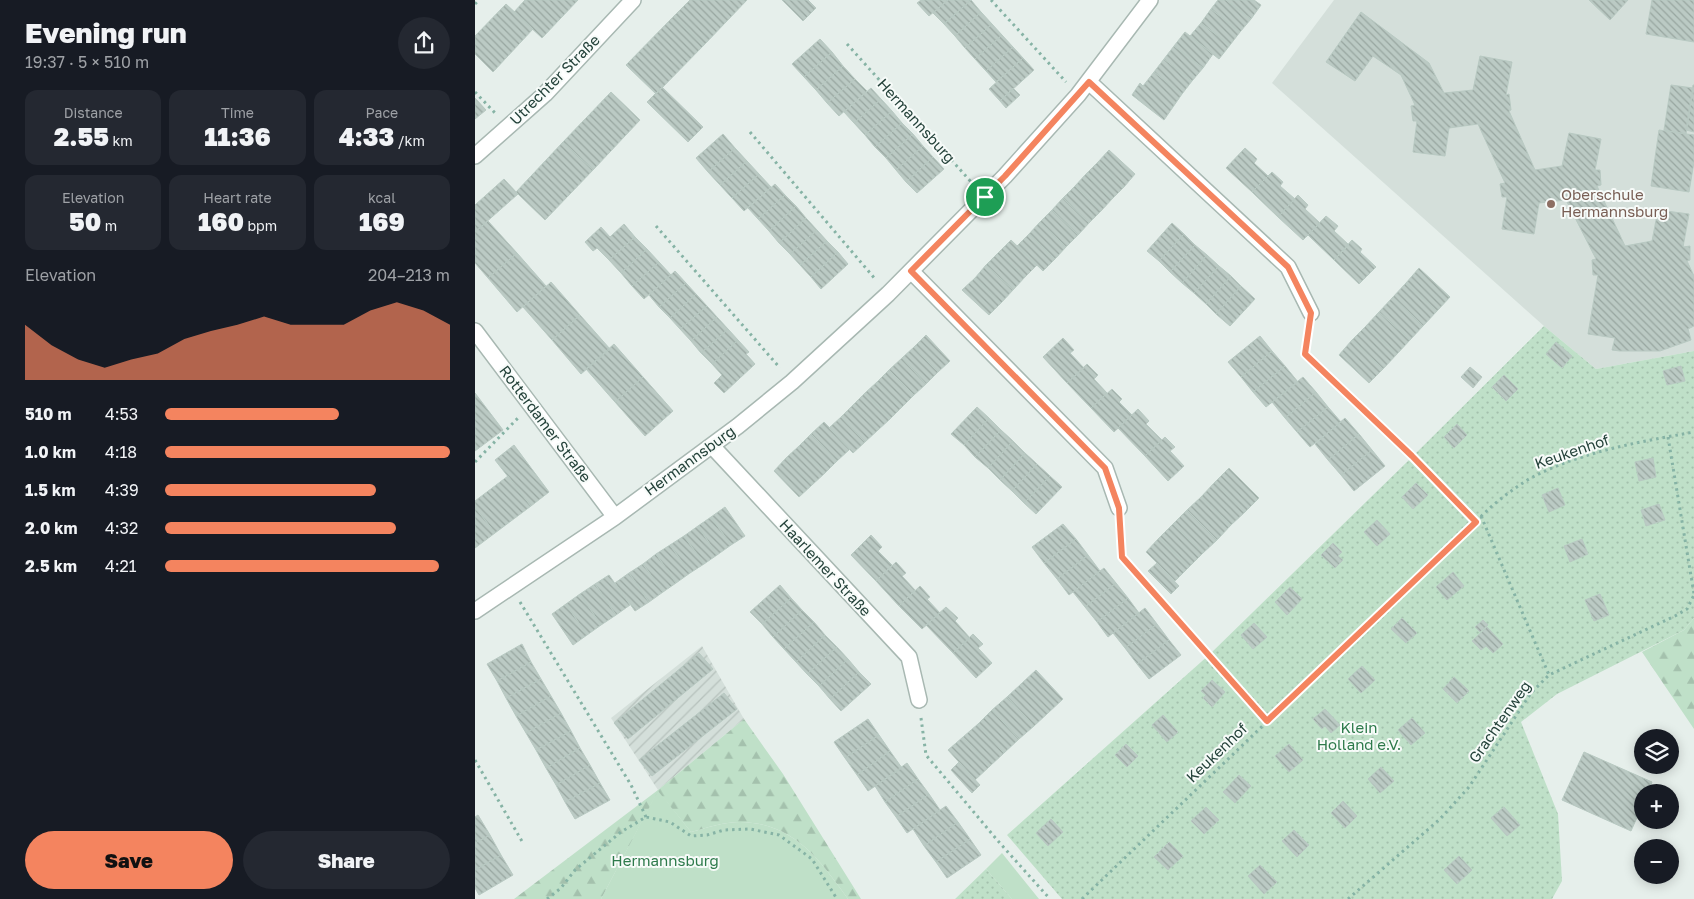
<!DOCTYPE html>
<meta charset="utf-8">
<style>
body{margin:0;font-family:"Golos Text",sans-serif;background:#242831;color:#f1f3f6;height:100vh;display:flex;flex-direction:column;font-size:19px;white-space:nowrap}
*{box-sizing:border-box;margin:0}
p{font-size:16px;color:#9ea1a6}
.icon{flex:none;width:28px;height:28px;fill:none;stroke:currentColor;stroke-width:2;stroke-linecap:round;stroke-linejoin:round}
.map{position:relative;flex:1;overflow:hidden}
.side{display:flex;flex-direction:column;background:#171b24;width:475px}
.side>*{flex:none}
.controls{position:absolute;left:1159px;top:729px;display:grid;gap:10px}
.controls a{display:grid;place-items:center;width:45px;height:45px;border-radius:50%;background:#171b24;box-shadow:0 2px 12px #0003;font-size:25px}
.pin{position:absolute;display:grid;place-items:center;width:42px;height:42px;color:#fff;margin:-21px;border:2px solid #fff;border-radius:50%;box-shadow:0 1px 5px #0007}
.round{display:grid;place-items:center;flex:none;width:52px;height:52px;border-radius:26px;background:#242831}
.headline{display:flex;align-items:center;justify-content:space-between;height:85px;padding:0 25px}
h1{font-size:28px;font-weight:800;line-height:38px}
.metrics{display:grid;grid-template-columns:repeat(3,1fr);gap:8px;height:85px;padding:5px 25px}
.metrics div{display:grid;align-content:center;border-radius:12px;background:#242831;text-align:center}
.metrics b{font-size:25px;font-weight:800}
.metrics small{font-size:14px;font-weight:400}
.metrics p{font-size:14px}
.chart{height:140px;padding:10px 25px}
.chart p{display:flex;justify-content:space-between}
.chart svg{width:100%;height:90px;margin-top:5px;fill:#f4845f;opacity:.7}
.cta{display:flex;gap:10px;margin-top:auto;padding:10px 25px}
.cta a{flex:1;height:58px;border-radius:30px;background:#f4845f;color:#111;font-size:20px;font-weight:800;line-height:58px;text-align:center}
.cta a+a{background:#242831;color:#f1f3f6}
ul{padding:0 25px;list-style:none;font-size:16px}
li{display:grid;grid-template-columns:80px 60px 1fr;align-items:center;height:38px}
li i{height:12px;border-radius:6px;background:#f4845f}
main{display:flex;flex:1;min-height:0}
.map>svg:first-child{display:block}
</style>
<main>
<section class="side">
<div class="headline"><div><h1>Evening run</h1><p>19:37 · 5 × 510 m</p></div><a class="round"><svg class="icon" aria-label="share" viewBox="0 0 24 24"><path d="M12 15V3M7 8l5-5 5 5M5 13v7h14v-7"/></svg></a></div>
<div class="metrics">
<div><p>Distance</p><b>2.55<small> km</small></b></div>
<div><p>Time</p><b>11:36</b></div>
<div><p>Pace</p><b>4:33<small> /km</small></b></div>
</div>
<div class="metrics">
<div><p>Elevation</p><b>50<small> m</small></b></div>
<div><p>Heart rate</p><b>160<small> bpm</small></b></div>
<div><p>kcal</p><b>169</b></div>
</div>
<div class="chart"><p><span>Elevation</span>204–213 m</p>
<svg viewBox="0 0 160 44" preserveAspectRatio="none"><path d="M0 44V17L10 27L20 34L30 38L40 34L50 31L60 24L70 20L80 17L90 13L100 17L110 17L120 17L130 10L140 6L150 10L160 17V44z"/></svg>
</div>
<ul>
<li><b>510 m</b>4:53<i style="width:61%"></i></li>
<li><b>1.0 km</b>4:18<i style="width:100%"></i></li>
<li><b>1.5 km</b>4:39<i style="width:74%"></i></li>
<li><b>2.0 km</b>4:32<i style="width:81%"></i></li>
<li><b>2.5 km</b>4:21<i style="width:96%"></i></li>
</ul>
<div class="cta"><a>Save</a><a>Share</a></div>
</section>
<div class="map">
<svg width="1219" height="899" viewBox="0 0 1219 899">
<defs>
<pattern id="industrial-furrows" width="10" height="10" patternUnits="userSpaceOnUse" patternTransform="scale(1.25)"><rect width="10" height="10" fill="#d4dfda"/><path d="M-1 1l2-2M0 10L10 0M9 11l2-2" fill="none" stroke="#b6c1bc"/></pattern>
<pattern id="forest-firs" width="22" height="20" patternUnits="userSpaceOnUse" patternTransform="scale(1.25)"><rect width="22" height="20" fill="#bfe0c8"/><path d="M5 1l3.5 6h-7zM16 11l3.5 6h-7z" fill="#a4c1ad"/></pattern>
<pattern id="garden-dots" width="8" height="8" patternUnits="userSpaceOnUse" patternTransform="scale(1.25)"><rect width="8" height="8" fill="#bfe0c8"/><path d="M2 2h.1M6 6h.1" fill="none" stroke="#a4c1ad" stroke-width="1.8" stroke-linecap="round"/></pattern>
<pattern id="building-back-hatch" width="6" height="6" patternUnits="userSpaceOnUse" patternTransform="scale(1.25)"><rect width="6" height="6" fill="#bbcac4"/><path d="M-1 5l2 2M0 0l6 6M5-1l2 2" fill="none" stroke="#98a6a0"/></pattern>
</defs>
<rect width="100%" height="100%" fill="#e6efeb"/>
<path fill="#d4dfda" d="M859 0H1219V351L1121 369 1069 326 797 83Z"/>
<path fill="url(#industrial-furrows)" d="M227 646 269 719 183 790 136 718Z"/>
<path fill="#bfe0c8" d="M183 790 216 832C231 828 249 822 265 822 319 823 344 859 373 899H126Z
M527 853 564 899H537L511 869Z"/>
<path fill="url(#forest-firs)" d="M1219 618V729L1167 652 1209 630Z
M269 719 308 774 386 899H373C344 859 319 823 265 822 249 822 231 828 216 832L183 791 126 899H39L183 790Z"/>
<path fill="url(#garden-dots)" d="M1069 326 1121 369 1219 351V618L1209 630 1082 694 1046 722 1083 814 1087 881 1077 899H587L532 835 735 654 933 461Z
M511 869 537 899H480Z"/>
<path fill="url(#building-back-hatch)" stroke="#b8c9c2" d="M50 0H103L67 38 39 12Z
M215 0H272L229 45 199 16Z
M307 0H333L341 8 328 21Z
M446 0H473L454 16 442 3Z
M473 0H496L469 24 458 13Z
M496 0 506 12 480 36 469 24Z
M743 0H751L776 19 765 32 736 9Z
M751 0H779L786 5 776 19Z
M1114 0H1153L1135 20Z
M1177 0H1219V42L1171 34Z
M31 4 58 29 18 72 0 54V36Z
M736 9 765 32 755 45 726 23Z
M506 12 517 24 490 48 480 36Z
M886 12 954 63 969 93 998 90 1005 56 1037 62 1031 95 1034 94 1036 110 1034 111 1060 170 1087 166 1094 133 1126 139 1120 170H1125L1126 185 1122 186 1150 246 1177 241 1183 210 1214 214 1208 247 1215 246V260L1212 261 1219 276V326L1213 329 1216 340 1185 351H1145L1137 350 1140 338 1113 334 1123 275H1118L1117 260 1121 259 1091 200 1064 203 1059 234 1027 229 1032 197H1027L1025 184 1030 183 1003 124 974 128 970 156 938 152 942 121H938L936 106 940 105 926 75 898 56 880 81 851 62Z
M199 16 229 45 181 94 151 65Z
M726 23 755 45 744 59 715 36Z
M517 24 527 35 500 59 490 48Z
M710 32 738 54 728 68 699 46Z
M527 35 538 47 511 71 500 59Z
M345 39 357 52 329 77 317 64Z
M699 46 728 68 717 81 689 59Z
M538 47 548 58 521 82 511 71Z
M357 52 368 66 341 90 329 77Z
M548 58 559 70 525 101 514 89Z
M689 59 717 81 707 94 679 72Z
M368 66 380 79 352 103 341 90Z
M679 72 707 94 689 120 657 95 665 83 668 86Z
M380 79 392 91 364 116 352 103Z
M1196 85 1218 88 1211 134 1189 130Z
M1218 85H1219V132L1211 130Z
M187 87 228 127 213 142 172 102Z
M396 88 406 99 379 123 369 112Z
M538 88 545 95 531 108 525 101Z
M136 92 165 120 118 170 88 142Z
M0 98 11 110 0 119Z
M406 99 417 111 390 135 379 123Z
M417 111 427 123 400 147 390 135Z
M427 123 438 134 411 158 400 147Z
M1184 130 1219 135V162L1214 192 1176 186Z
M248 134 260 148 233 172 221 158Z
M438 134 448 146 421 170 411 158Z
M88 142 118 170 70 220 41 192Z
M448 146 458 157 431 182 421 170Z
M260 148 272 161 245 185 233 172Z
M770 148 782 159 779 163 793 176 777 192 751 168Z
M634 150 660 174 649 187 623 162Z
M458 157 469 169 442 193 431 182Z
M272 161 284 174 257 198 245 185Z
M623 162 649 187 637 199 611 174Z
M797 172 808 182 805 186 820 199 803 217 777 192Z
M284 174 296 187 269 211 257 198Z
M611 174 637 199 626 211 600 186Z
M29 179 43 194 0 232V205Z
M300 184 310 195 283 219 273 208Z
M600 186 626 211 614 223 588 198Z
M310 195 321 206 294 231 283 219Z
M823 195 833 205 830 209 845 223 828 240 803 217Z
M588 198 614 223 603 235 577 210Z
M321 206 331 218 304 243 294 231Z
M577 210 603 235 591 247 565 222Z
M851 216 863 226 859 231 874 245 859 260 833 235Z
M331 218 342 230 315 254 304 243Z
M13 221 42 253 13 278 0 263V232Z
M565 222 591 247 580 259 554 234Z
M697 223 709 234 684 261 672 251Z
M149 224 160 237 134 260 122 248 118 251 110 242 126 227 135 237Z
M342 230 352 241 325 265 315 254Z
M554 234 580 259 568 271 542 246Z
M709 234 720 245 695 272 684 261Z
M160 237 172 249 146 273 134 260Z
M536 240 562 265 550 277 524 252Z
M877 240 887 249 885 252 901 267 884 284 859 260Z
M352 241 363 252 336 277 325 265Z
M720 245 732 255 707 283 695 272Z
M172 249 184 262 157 286 146 273Z
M363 252 373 264 346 289 336 277Z
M524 252 550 277 538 290 511 265Z
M42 253 71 286 42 312 13 278Z
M732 255 744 266 719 293 707 283Z
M184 262 196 275 169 299 157 286Z
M511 265 538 290 526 303 500 278Z
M744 266 756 276 731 304 719 293Z
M944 268 975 297 962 311 931 283Z
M200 271 211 283 184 307 174 295Z
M756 276 766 286 741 314 731 304Z
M500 278 526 303 514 315 487 290Z
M76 282 105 315 77 340 48 307Z
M211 283 221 294 195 318 184 307Z
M931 283 962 311 948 326 918 297Z
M766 286 780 299 755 326 741 314Z
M221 294 232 306 205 329 195 318Z
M918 297 948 326 935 340 904 312Z
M232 306 242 317 216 341 205 329Z
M904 312 935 340 922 354 891 326Z
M105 315 135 349 106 374 77 340Z
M242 317 253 329 226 353 216 341Z
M891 326 922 354 908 369 877 340Z
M253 329 263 340 237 364 226 353Z
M451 335 475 361 463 372 439 347Z
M785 336 797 351 766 377 753 362Z
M588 338 599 350 595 353 609 368 592 383 568 357Z
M263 340 274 352 271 354 280 364 249 393 239 383 247 375 237 364Z
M877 340 908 369 894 383 864 355Z
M1081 342 1097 356 1087 368 1071 354Z
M139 344 168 377 140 402 111 369Z
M439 347 463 372 451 384 427 358Z
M797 351 810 366 778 392 766 377Z
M427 358 451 384 439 395 414 370Z
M612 364 623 375 619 379 632 393 616 408 592 383Z
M810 366 823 382 791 407 778 392Z
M1206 366 1210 381 1192 385 1188 371Z
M995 367 1007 377 998 388 986 377Z
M414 370 439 395 427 407 402 382Z
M1029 375 1043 389 1031 401 1017 387Z
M168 377 198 411 170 436 140 402Z
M828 377 841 392 810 418 797 402Z
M402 382 427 407 415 419 390 393Z
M637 389 647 399 644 402 657 415 639 432 616 408Z
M841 392 853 407 822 432 810 418Z
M0 393 28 430 0 451Z
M390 393 415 419 403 430 378 405Z
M378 405 403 430 390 442 366 417Z
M502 407 514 418 489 445 476 434Z
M853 407 866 422 835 447 822 432Z
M663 409 674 421 671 424 687 440 670 456 643 428Z
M366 417 390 442 378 453 354 428Z
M514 418 526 430 500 457 489 445Z
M870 418 884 434 853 460 840 444Z
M349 422 375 449 362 461 336 434Z
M982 424 992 435 979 448 969 437Z
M526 430 538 441 513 468 500 457Z
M336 434 362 461 350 473 324 446Z
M884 434 897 450 866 475 853 460Z
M690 437 700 447 695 451 709 466 693 481 670 456Z
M538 441 550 453 525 480 513 468Z
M39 445 74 492 56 506 20 460Z
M324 446 350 473 337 485 311 458Z
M897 450 910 466 879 491 866 475Z
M550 453 562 464 537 491 525 480Z
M311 458 337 485 324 497 299 471Z
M1178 458 1181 477 1164 481 1160 462Z
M562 464 575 476 549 503 537 491Z
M754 468 784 498 770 512 740 482Z
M33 476 56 506 20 533 0 507V501Z
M575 476 587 487 561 514 549 503Z
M740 482 770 512 756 525 726 497Z
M941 483 953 495 938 509 927 497Z
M1083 488 1090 505 1074 512 1067 495Z
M726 497 756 525 742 540 712 510Z
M1184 504 1190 520 1171 526 1166 510Z
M0 507 20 533 0 548Z
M250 507 270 536 256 545 236 517Z
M712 510 742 540 728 553 698 524Z
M236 517 256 545 242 555 223 526Z
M902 520 915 534 902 546 889 532Z
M588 524 601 539 569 563 557 547Z
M698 524 728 553 714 567 684 538Z
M223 526 242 555 229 564 209 536Z
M396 535 407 547 403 551 417 565 401 581 376 555Z
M209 536 229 564 215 573 195 545Z
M684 538 714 567 700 581 671 552Z
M601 539 613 555 582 579 569 563Z
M1107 539 1113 554 1095 562 1089 546Z
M858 543 867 552 863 556 868 560 860 568 846 555Z
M195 545 215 573 201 583 181 554Z
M181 554 201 583 188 592 168 564Z
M613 555 625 571 594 595 582 579Z
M421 562 431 573 427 576 440 590 424 606 401 581Z
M682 563 704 586 696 594 673 571Z
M168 564 188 592 174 602 154 573Z
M629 568 641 583 610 607 598 592Z
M978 572 989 586 972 600 961 587Z
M154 573 174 602 160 611 140 583Z
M134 575 155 605 141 615 120 584Z
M641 583 653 598 622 622 610 607Z
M120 584 141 615 126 625 105 594Z
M305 585 316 598 287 624 275 612Z
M445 586 455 597 452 599 465 613 447 629 424 606Z
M815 587 827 599 812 615 800 602Z
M105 594 126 625 112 635 91 604Z
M1125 594 1134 615 1119 621 1110 600Z
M316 598 327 610 298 637 287 624Z
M653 598 664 613 633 637 622 622Z
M91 604 112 635 98 645 77 614Z
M471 607 483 618 480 621 495 638 478 653 451 625Z
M670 608 682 624 650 648 638 633Z
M327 610 339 622 309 649 298 637Z
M927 618 942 633 931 643 916 629Z
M1008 620 1013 625 1005 632 1000 627Z
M339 622 350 635 321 662 309 649Z
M779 623 792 637 778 649 766 635Z
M682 624 694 640 662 664 650 648Z
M1012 627 1028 644 1018 653 1011 646 1006 650 997 641Z
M498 634 508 644 503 648 517 663 501 678 478 653Z
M350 635 362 647 332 674 321 662Z
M694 640 706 655 674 679 662 664Z
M47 644 56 662 22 681 12 664Z
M362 647 373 659 344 686 332 674Z
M224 653 238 669 153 739 139 723Z
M373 659 384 672 355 699 344 686Z
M56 662 66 679 31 698 22 681Z
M887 666 900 680 886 693 873 679Z
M561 670 588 699 573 713 546 684Z
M384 672 396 684 366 711 355 699Z
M979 677 994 691 982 703 968 689Z
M66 679 76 696 41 716 31 698Z
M737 680 750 692 737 707 728 698 731 695 726 691Z
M546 684 573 713 559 726 532 697Z
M249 693 262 709 177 776 164 760Z
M76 696 86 713 51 733 41 716Z
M532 697 559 726 544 739 517 710Z
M850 709 865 725 856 733 850 726 847 729 838 719Z
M517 710 544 739 529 753 503 724Z
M86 713 96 731 61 750 51 733Z
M688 715 703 732 692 742 677 725Z
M937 718 950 733 936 745 923 730Z
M393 719 404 735 370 758 359 742Z
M503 724 529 753 515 766 488 737Z
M96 731 105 748 71 768 61 750Z
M404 735 415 751 382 775 370 758Z
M488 737 515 766 500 780 473 750Z
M651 744 663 756 652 767 640 755Z
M814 744 828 760 814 772 800 756Z
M105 748 115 765 81 785 71 768Z
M415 751 427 768 393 791 382 775Z
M1109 752 1177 782 1173 792H1168V804L1156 831 1087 800Z
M484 762 505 785 497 793 476 770Z
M432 763 443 779 410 802 400 786Z
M115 765 125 783 90 802 81 785Z
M906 767 919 781 905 793 893 779Z
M764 775 776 786 760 803 748 792Z
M443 779 454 794 421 817 410 802Z
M125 783 135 800 100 819 90 802Z
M454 794 465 810 432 833 421 817Z
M868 801 882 816 870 828 856 813Z
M471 806 483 822 449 846 438 829Z
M731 807 744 820 729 834 716 821Z
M1029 807 1045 825 1032 836 1016 818Z
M3 815 15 835 0 843V817Z
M576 819 588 832 573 846 561 833Z
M483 822 495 839 461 862 449 846Z
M819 830 834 845 822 857 807 841Z
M15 835 26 855 0 870V843Z
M495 839 506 855 472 878 461 862Z
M694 842 708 856 693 870 679 857Z
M26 855 38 875 4 895 0 888V870Z
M984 856 997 870 982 884 969 870Z
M785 865 802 882 789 894 773 876Z"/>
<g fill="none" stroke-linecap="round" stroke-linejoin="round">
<defs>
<path id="street" d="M614 82 813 267 836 313
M0 156 70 94 158 0
M436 271 630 468 644 508
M0 331 140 517
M237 446 434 657 444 700
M0 611 140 517 263 426 317 382 413 294 530 176 603 95 675 0"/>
</defs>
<use href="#street" stroke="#a8b8b2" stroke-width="18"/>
<path stroke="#86b3a5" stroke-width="3" stroke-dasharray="2.5 4" stroke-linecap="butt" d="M516 0 591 82
M0 4 4 0
M372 44 498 184
M0 92 21 114
M275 132 401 280
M181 226 305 368
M834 331 830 354 937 456 1001 522
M1193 437 1219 594
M0 462 43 418
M1006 516 1074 675
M645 526 647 557 792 721
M45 602 156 785 171 817
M446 718 451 755 523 841 575 899
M0 760 48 843
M72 899 86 888 100 870 146 832 171 817 195 822 216 836 232 835 249 830 275 829 304 835 337 859 362 899
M607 899 1017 506C1029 496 1041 487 1054 479 1104 452 1164 442 1219 432
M873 899 965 819 994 787 1056 693 1074 675 1200 616 1212 609 1219 595"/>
<use href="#street" stroke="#fff" stroke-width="15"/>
</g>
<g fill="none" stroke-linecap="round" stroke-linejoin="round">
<defs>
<path id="route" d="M614 82 813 267 836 313 830 354 937 456 1001 522 792 721 647 557 644 508 630 468 436 271 530 176Z"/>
</defs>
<use href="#route" stroke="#fff" stroke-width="10"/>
<use href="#route" stroke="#f4845f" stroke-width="6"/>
</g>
<circle fill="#8d6e63" stroke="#f7fbf9" stroke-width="2" cx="1076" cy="204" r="5"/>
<g text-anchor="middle" stroke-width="4" stroke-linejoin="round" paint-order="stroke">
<g font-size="15" fill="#24423a" stroke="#f7fbf9">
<text transform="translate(80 80) rotate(-45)" y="5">Utrechter Straße</text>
<text transform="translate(441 121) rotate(48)" y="5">Hermannsburg</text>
<text transform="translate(70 424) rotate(53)" y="5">Rotterdamer Straße</text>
<text transform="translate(1097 452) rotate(-19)" y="5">Keukenhof</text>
<text transform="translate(215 461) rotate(-36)" y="5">Hermannsburg</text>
<text transform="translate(350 568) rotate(47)" y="5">Haarlemer Straße</text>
<text transform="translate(1025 722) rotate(-55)" y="5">Grachtenweg</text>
<text transform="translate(742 753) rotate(-44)" y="5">Keukenhof</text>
</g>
<g font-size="15" fill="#785e54" stroke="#f7fbf9" text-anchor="start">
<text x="1086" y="200">Oberschule<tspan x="1086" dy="17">Hermannsburg</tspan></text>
</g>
<g font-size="15" fill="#2d7a4b" stroke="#f7fbf9">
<text x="884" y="733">Klein<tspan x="884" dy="17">Holland e.V.</tspan></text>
<text x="190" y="866">Hermannsburg</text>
</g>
</g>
</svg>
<div class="controls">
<a><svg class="icon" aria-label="layers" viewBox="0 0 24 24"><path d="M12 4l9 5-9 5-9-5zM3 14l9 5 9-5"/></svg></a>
<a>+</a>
<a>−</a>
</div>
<div class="pin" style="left:510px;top:197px;background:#1e9e55"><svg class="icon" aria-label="arrive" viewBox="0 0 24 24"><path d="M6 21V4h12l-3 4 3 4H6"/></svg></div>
</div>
</main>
